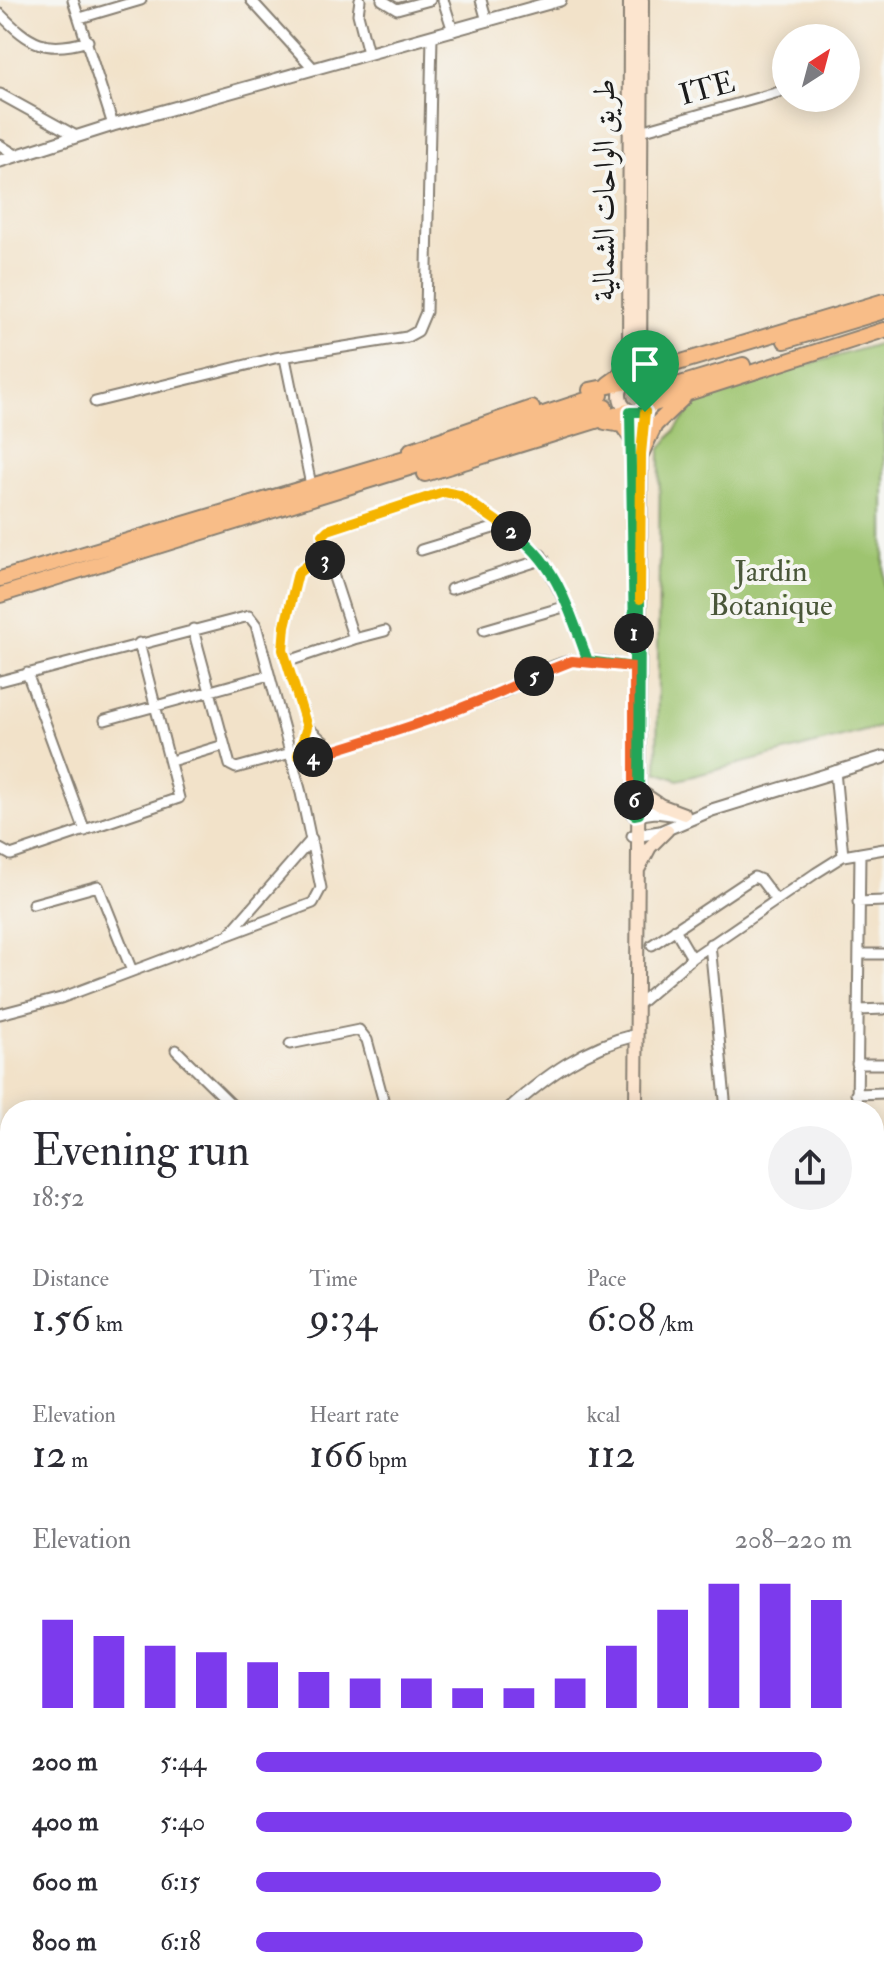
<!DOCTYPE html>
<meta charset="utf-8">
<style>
body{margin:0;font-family:"IM FELL Double Pica",Amiri,serif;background:#f2f2f3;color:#2b2b33;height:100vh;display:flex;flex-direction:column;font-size:30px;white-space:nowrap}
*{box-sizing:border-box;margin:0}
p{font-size:26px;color:#7c7c81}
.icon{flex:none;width:44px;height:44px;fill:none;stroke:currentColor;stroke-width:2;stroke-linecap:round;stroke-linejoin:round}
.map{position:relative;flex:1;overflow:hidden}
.drawer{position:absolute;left:0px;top:1100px;width:884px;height:888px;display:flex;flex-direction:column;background:#fff;border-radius:32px 32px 0 0;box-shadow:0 4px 20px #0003}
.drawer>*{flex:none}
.needle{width:52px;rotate:36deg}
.tools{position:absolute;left:772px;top:24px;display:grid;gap:16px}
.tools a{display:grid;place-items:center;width:88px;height:88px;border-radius:50%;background:#fff;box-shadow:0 4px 20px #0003;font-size:40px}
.pin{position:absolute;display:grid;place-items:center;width:68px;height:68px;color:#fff;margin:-82px -34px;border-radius:50% 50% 50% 0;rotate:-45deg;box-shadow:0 0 8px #0007}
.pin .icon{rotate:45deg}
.km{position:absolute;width:40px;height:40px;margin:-20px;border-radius:50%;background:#222;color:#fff;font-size:22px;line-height:40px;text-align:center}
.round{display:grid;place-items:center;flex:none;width:84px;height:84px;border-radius:42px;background:#f2f2f3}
.headline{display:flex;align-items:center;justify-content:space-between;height:136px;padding:0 32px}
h1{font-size:44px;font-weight:600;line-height:60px}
.figures{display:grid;grid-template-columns:repeat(3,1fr);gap:12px;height:136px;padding:8px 32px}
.figures div{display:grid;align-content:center}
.figures b{font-size:40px;font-weight:600}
.figures small{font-size:22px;font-weight:400}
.figures p{font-size:22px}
.chart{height:224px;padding:16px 32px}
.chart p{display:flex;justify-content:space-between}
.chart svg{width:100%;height:144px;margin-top:8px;stroke:#7c3aed;stroke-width:6}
ul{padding:0 32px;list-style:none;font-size:26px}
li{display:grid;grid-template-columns:128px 96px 1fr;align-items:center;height:60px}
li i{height:20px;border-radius:10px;background:#7c3aed}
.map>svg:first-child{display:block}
</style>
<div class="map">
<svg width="884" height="1988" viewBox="0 0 884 1988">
<rect width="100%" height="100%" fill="#f6f6f2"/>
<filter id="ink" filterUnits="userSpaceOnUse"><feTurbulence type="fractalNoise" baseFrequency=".0125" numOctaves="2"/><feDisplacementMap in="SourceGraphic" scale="16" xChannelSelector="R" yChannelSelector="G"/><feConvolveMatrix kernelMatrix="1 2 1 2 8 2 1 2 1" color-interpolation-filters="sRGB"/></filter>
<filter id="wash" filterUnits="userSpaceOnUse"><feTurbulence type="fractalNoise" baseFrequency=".006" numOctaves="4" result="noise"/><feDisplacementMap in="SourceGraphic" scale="32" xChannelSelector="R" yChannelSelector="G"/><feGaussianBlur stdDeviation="1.8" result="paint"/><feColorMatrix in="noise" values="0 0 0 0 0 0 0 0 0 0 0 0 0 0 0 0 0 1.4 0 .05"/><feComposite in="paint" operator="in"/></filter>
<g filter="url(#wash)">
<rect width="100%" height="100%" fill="#f2e2c9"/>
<path fill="#9ec46f" stroke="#5d7046" stroke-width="2" d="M884 342V726L678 780 657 772 660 450 700 397Z"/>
</g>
<g filter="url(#ink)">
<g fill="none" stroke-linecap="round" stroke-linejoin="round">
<path stroke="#c7baa6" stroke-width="14" stroke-dasharray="14 7" stroke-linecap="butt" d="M615 391 664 377
M605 407 667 388"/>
<defs>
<path id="minor" d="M73 0 113 125
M251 0 314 69
M360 0 358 14 368 53
M382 0 397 9 430 0
M443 0 453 31
M481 0 487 21
M0 14C30 44 45 54 88 41
M80 18 141 0
M0 94 76 136
M641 131 786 90
M0 145 16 155
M285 358 311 485
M95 402 275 358 407 337 418 331 426 312 432 36
M421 550 503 525
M451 589 544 559
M193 629 230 765 236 768 291 753
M484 630 567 606
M354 639 385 631
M286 662 354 639 328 559
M27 673 85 831
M0 681 249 616 256 625 301 793 321 888 313 903 61 998 0 1014
M105 720 269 675
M307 727 283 650 285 626 298 573 308 565 328 559 323 538 328 530 444 492 459 495 541 555 572 616 588 661
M334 751 307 727 298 755C311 764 476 703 501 693 521 684 540 670 562 663 584 656 612 663 634 667
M171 761 224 745
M835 771 843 856
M0 849 11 855 179 798 139 643
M858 902 884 901
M33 904 98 886 132 971
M675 929 692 958
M230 933 312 839
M710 944 726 1110
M652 945 754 877 761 880 776 900
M859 954H884
M636 1006 692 958 816 873 843 856 884 849
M859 1010 884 1009
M290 1044 359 1030 367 1040 386 1110
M176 1050 237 1110
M857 1064H884
M856 1094 884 1093
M857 1110 860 853
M874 1173H884
M874 1450 884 1453
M0 1785 10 1784
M0 1827H10
M0 1977 10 1976
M90 1978V1988
M159 1978V1988
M240 1978 463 1981
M21 1988 23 1978
M463 1988V1981L497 1978"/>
<path id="tertiary" d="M0 161 113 125 560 0
M634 815 655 812 680 815
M633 836 660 832 712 810 884 757
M508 1110C546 1076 585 1047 636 1035
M0 1364 10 1373
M0 1430 10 1416
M0 1440 10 1444
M0 1450 10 1459
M884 1678 876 1724 884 1772
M876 1763 884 1807
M646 1988V1978"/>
<path id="secondary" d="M620 395a18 18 0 1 1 36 0a18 18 0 1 1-36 0Z
M640 377 642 0
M629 379 630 0
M639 791 660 805 684 814
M639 868 650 847 667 830
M636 1110 641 454 645 412
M874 1658H884
M0 1659H10
M874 1674 884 1673
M877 1704 884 1691"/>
<path id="trunk" d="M785 341 884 311
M641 358 651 365 668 366
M645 379 668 366 884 301
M608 384 619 376 628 361
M667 388 743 365
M590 390 624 383
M654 404 884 330
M605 422 622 425 632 439
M411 450 532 408
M641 454 655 425 683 398
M425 474 628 411
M0 579 465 440 601 395
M0 595 605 407"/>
</defs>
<use href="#minor" stroke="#877f72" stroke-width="13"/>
<use href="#tertiary" stroke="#877f72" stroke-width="15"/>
<use href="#secondary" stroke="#877f72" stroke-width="16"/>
<use href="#trunk" stroke="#877f72" stroke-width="18"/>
<use href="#minor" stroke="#fff" stroke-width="9"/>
<use href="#tertiary" stroke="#fff" stroke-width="11"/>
<use href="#secondary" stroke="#fce5cf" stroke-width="12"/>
<use href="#trunk" stroke="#f8bd88" stroke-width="14"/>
</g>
</g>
<g fill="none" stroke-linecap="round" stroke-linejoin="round" filter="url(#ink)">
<defs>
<path id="split-1" d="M634 633 630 412H645"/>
<path id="split-2" d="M511 531C557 562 569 610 588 661L634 667V633"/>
<path id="split-3" d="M325 560 328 559 323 535 328 530 444 492 459 495 511 531"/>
<path id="split-4" d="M313 757 302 758 298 755 307 727 283 650 285 626 298 573 308 565 325 560"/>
<path id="split-5" d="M313 757C388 734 465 711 534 676"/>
<path id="split-6" d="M534 676 572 661 634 667V800"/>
<path id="split-7" d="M634 800V815L639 814 640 599"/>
<path id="split-8" d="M640 599 641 454 645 412"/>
</defs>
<use href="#split-1" stroke="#fff" stroke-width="16"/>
<use href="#split-2" stroke="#fff" stroke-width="16"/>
<use href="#split-3" stroke="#fff" stroke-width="16"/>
<use href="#split-4" stroke="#fff" stroke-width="16"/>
<use href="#split-5" stroke="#fff" stroke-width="16"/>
<use href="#split-6" stroke="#fff" stroke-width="16"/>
<use href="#split-7" stroke="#fff" stroke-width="16"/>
<use href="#split-8" stroke="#fff" stroke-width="16"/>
<use href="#split-1" stroke="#22a559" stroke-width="10"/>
<use href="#split-2" stroke="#22a559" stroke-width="10"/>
<use href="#split-3" stroke="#f5b400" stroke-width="10"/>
<use href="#split-4" stroke="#f5b400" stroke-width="10"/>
<use href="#split-5" stroke="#f0652b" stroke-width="10"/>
<use href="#split-6" stroke="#f0652b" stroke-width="10"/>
<use href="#split-7" stroke="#22a559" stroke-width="10"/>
<use href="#split-8" stroke="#f5b400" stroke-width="10"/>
</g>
<g text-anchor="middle" stroke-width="8" stroke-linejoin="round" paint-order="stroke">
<g font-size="30" fill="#1c1c1c" stroke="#f6f6f2">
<text transform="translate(707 88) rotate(-15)" y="10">ITE</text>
<text transform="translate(604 190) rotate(-90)" y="10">طريق الواحات الشمالية</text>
</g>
<g font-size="30" fill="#4a5739" stroke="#f6f6f2">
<text x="771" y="581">Jardin<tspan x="771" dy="34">Botanique</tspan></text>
</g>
</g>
</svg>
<div class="tools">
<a><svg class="needle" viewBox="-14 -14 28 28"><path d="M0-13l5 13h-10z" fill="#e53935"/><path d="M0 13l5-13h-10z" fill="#7c7c81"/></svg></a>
</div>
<div class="pin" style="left:645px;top:412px;background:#1e9e55"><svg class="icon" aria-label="arrive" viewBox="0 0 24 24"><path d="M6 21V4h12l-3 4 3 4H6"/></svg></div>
<b class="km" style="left:634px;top:633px">1</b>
<b class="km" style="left:511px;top:531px">2</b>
<b class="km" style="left:325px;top:560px">3</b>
<b class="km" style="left:313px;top:757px">4</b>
<b class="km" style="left:534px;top:676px">5</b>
<b class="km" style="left:634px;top:800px">6</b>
<section class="drawer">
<div class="headline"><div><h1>Evening run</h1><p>18:52</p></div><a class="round"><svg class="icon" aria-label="share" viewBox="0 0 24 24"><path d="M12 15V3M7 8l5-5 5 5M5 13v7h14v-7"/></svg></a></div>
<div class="figures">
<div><p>Distance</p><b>1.56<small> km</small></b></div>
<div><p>Time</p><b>9:34</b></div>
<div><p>Pace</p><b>6:08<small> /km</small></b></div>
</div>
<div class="figures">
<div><p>Elevation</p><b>12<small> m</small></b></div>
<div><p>Heart rate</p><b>166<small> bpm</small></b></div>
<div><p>kcal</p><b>112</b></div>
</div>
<div class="chart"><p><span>Elevation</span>208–220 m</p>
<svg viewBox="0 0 160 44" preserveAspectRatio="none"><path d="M5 44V17M15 44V22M25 44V25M35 44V27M45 44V30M55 44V33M65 44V35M75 44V35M85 44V38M95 44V38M105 44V35M115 44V25M125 44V14M135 44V6M145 44V6M155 44V11"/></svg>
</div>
<ul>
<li><b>200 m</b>5:44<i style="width:95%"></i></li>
<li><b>400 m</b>5:40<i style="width:100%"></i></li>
<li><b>600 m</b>6:15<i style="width:68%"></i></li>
<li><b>800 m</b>6:18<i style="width:65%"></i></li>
</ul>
</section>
</div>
